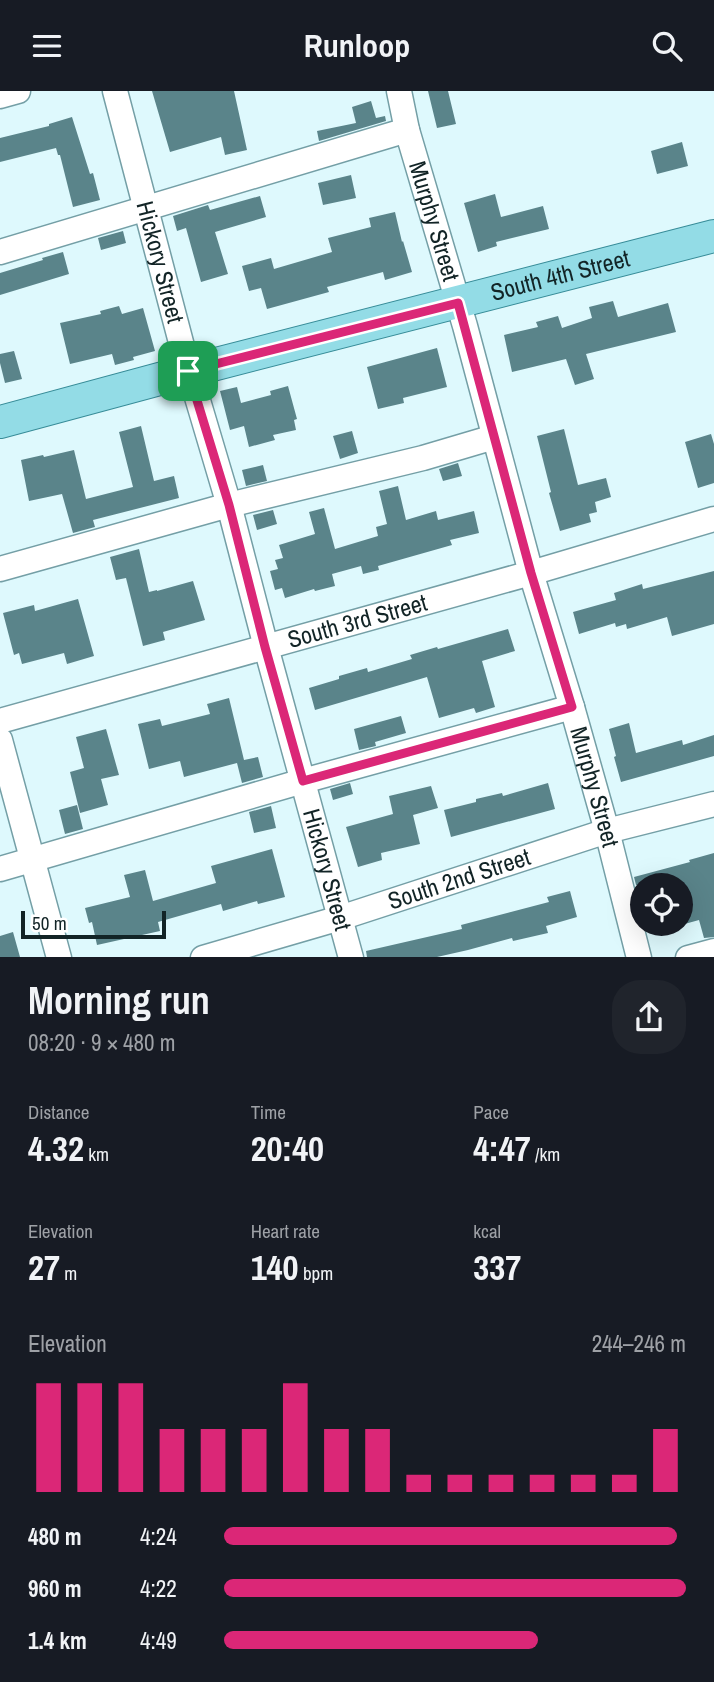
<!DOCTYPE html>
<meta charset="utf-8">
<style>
body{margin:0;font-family:"Archivo Narrow",sans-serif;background:#20242c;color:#f1f3f6;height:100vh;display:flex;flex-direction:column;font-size:26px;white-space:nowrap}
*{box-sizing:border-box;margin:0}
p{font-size:23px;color:#9ea1a6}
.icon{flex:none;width:38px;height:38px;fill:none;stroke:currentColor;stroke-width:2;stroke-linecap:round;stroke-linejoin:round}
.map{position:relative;height:866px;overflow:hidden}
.sheet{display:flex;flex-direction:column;background:#171b24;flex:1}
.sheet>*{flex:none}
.buttons{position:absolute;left:630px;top:782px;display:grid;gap:14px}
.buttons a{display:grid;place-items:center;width:63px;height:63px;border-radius:50%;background:#171b24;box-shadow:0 7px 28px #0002;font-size:35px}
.scale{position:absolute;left:21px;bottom:18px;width:145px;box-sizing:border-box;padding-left:7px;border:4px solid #122426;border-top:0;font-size:19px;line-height:24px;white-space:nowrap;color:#122426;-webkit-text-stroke:5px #fff;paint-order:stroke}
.pin{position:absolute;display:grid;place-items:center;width:60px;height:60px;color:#fff;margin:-30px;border-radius:14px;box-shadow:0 4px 10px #0006}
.round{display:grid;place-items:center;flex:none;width:74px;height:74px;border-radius:28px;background:#20242c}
.overview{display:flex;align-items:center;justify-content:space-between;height:119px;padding:0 28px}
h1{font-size:38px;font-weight:800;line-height:52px}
.stats{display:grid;grid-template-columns:repeat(3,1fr);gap:10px;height:119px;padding:7px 28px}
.stats div{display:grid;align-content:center}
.stats b{font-size:35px;font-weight:800}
.stats small{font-size:19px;font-weight:400}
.stats p{font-size:19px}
.chart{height:196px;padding:14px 28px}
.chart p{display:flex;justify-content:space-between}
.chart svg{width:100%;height:126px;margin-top:7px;stroke:#db2777;stroke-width:6}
ul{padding:0 28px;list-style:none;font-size:23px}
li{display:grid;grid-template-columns:112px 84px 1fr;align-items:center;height:52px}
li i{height:18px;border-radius:9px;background:#db2777}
header{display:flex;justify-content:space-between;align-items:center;height:91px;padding:0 28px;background:#171b24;font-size:32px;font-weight:800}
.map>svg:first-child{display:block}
</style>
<header><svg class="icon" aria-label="menu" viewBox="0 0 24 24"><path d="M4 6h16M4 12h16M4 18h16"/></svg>Runloop<svg class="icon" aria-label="search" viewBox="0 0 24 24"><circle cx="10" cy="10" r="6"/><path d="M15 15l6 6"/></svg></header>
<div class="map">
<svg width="714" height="867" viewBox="0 0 714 867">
<rect width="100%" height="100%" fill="#def9fd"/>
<path fill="#5a848a" d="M152 0H234L247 59 225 64 221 46 170 61Z
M428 0H448L456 33 437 37Z
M371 10 376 27 385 25 386 30 319 50 317 40 356 32 352 16Z
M72 26 90 83 93 82 100 109 73 116 60 64H58L56 57 0 71V47L49 35V33Z
M682 51 688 75 657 83 651 60Z
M351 84 356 107 323 114 318 92Z
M495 103 501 126 543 115 549 138 496 151 497 155 478 161 464 112Z
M260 105 266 126 215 141 228 183 201 191 186 137 177 140 173 125 208 114 210 119Z
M395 121 402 151 403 150 412 181 385 189 383 181 327 196 329 201 267 218 261 197 249 200 242 175 271 167 274 178 332 161 328 147 371 136 369 127Z
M123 140 126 152 101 159 98 147Z
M63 161 69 183 0 204V182L43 169 42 167Z
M613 210 618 226 668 212 676 241 586 263 594 288 575 294 566 268 512 281 504 244 538 236 536 231 558 225 562 237 592 227 589 216Z
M119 215 122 223 143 217 155 260 133 266 134 269 115 274 112 263 70 273 60 232 101 223 100 220Z
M437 257 447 296 403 307 404 312 378 318 367 276Z
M14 260 22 288 5 292 0 272V263Z
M288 295 297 328 294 329 296 339 273 344 275 349 249 356 244 335 230 339 220 300 237 296 241 312 271 304 270 300Z
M141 335 154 390 174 385 179 407 93 429 95 436 73 442 62 403 29 410 21 369 43 364 44 366 74 359 86 408 133 396 119 341Z
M564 338 578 394 606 387 611 406 595 411 597 421 589 423 591 431 560 440 549 402 551 401 537 345Z
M352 340 358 362 340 368 333 345Z
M711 343 714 353V392L698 397 685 351Z
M458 372 462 385 443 390 439 378Z
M263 374 267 390 246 395 242 379Z
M398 395 406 429 436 420 438 429 474 420 479 442 450 449 452 454 378 475 379 479 363 483 361 475 332 483 335 495 315 500 314 498 285 507 282 497 275 499 270 480 278 478 275 469 283 467 279 454 315 443 309 421 324 417 335 458 378 445 376 436 387 433 379 400Z
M273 419 277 433 257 439 253 424Z
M139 458 149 501 157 499V500L193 490 205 529 163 541 165 549 143 555 126 487 116 489 110 466Z
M714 480V533L672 545 667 526 627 538 626 533 616 536 615 532 579 543 573 521 616 509 614 502 642 493 643 498Z
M78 508 94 565 67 573 64 562 22 573 19 562 14 564 3 522 34 514 35 520Z
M508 538 515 560 482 570 495 616 476 622 474 617 439 627 427 586 315 619 309 597 339 588V585L367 577 368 581 412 568 410 564 437 556 438 558Z
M229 607 244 669 258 666 263 686 242 692 237 672 184 686 180 670 149 678 138 633 160 628 162 635 210 623 207 613Z
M401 625 406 642 375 651 376 655 359 659 354 638Z
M629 632 636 662 682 649 683 654 714 644V665L621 691 614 666 616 665 609 638Z
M106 638 119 684 101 688 108 714 80 722 70 681 84 677 76 646Z
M350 692 353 703 333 709 330 698Z
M548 692 555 718 451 746 444 719 476 711V708L502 702 503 705Z
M431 695 438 717 413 724 420 753 381 762 382 769 358 776 346 736 393 723 389 705Z
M77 714 83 738 65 743 59 719Z
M271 715 276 737 254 742 249 721Z
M272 758 285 806 258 813 257 810 223 820 221 813 158 831 160 840 97 854 92 831 89 832 85 817 130 806 124 784 145 779 153 810 216 792 211 775Z
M714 762V846L704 847 699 829 681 834V794H636L634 786 690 771 689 769Z
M570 800 577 826 546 835 548 842 513 850 512 847 468 859 437 866H367L366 860 462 838 461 834 549 811 547 806Z
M13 841 20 866H0V845Z"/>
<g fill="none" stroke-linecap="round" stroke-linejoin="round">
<defs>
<g id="minor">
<path id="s1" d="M115 0 183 259 229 414 266 556 351 867"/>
<path id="s2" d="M399 0 407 39 465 235 531 482 572 616 607 740 639 867"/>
<path d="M0 5 18 0"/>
<path d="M0 161 407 39"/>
<path d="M0 478 229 414 423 367 494 346"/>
<path id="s3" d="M0 630 531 482 714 428"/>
<path d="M0 649 59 867"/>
<path d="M0 778 303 690 572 616"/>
<path id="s4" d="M203 867 340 827 607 740 714 713"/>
<path d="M688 867 714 860"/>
</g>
<g id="major">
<path id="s5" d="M0 331 189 280 714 145"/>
</g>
</defs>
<use href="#minor" stroke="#749fa6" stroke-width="27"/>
<use href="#major" stroke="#378c98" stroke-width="34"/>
<use href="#minor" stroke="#fff" stroke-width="24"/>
<use href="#major" stroke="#93dce6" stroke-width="32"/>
</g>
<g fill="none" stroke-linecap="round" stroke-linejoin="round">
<defs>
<path id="route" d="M458 212 531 482 572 616 303 690 265 556 229 414 188 280Z"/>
</defs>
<use href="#route" stroke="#fff" stroke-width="14"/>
<use href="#route" stroke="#db2777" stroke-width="9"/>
</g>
<g text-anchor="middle" stroke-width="6" stroke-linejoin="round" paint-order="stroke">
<g font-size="24" fill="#122426" stroke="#fff">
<text dy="8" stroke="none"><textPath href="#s2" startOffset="135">Murphy Street</textPath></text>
<text dy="8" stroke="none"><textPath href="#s1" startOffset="177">Hickory Street</textPath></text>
<text dy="8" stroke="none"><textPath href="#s5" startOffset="579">South 4th Street</textPath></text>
<text dy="8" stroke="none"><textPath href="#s3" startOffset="371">South 3rd Street</textPath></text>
<text dy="8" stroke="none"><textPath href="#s2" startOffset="723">Murphy Street</textPath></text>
<text dy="8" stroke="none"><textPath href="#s1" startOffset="807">Hickory Street</textPath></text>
<text dy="8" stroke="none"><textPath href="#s4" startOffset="268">South 2nd Street</textPath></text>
</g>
</g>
</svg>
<div class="buttons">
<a><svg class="icon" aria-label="locate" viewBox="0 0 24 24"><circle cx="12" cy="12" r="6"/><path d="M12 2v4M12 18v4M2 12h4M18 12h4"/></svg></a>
</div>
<div class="scale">50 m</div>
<div class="pin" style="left:188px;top:280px;background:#1e9e55"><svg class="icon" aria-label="arrive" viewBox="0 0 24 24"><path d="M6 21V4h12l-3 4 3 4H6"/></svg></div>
</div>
<section class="sheet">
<div class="overview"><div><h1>Morning run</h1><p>08:20 · 9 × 480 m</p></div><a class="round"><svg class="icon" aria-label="share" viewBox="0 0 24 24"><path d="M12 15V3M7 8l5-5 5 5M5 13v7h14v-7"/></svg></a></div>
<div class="stats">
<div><p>Distance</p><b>4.32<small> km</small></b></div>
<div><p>Time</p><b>20:40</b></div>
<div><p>Pace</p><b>4:47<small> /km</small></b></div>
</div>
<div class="stats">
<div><p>Elevation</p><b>27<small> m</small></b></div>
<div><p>Heart rate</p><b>140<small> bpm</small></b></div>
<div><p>kcal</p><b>337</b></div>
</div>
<div class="chart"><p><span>Elevation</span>244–246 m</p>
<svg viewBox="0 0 160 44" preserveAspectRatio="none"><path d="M5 44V6M15 44V6M25 44V6M35 44V22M45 44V22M55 44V22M65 44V6M75 44V22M85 44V22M95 44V38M105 44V38M115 44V38M125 44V38M135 44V38M145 44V38M155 44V22"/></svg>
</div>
<ul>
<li><b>480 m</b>4:24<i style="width:98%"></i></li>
<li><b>960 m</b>4:22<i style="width:100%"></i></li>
<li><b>1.4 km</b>4:49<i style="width:68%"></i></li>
</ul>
</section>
